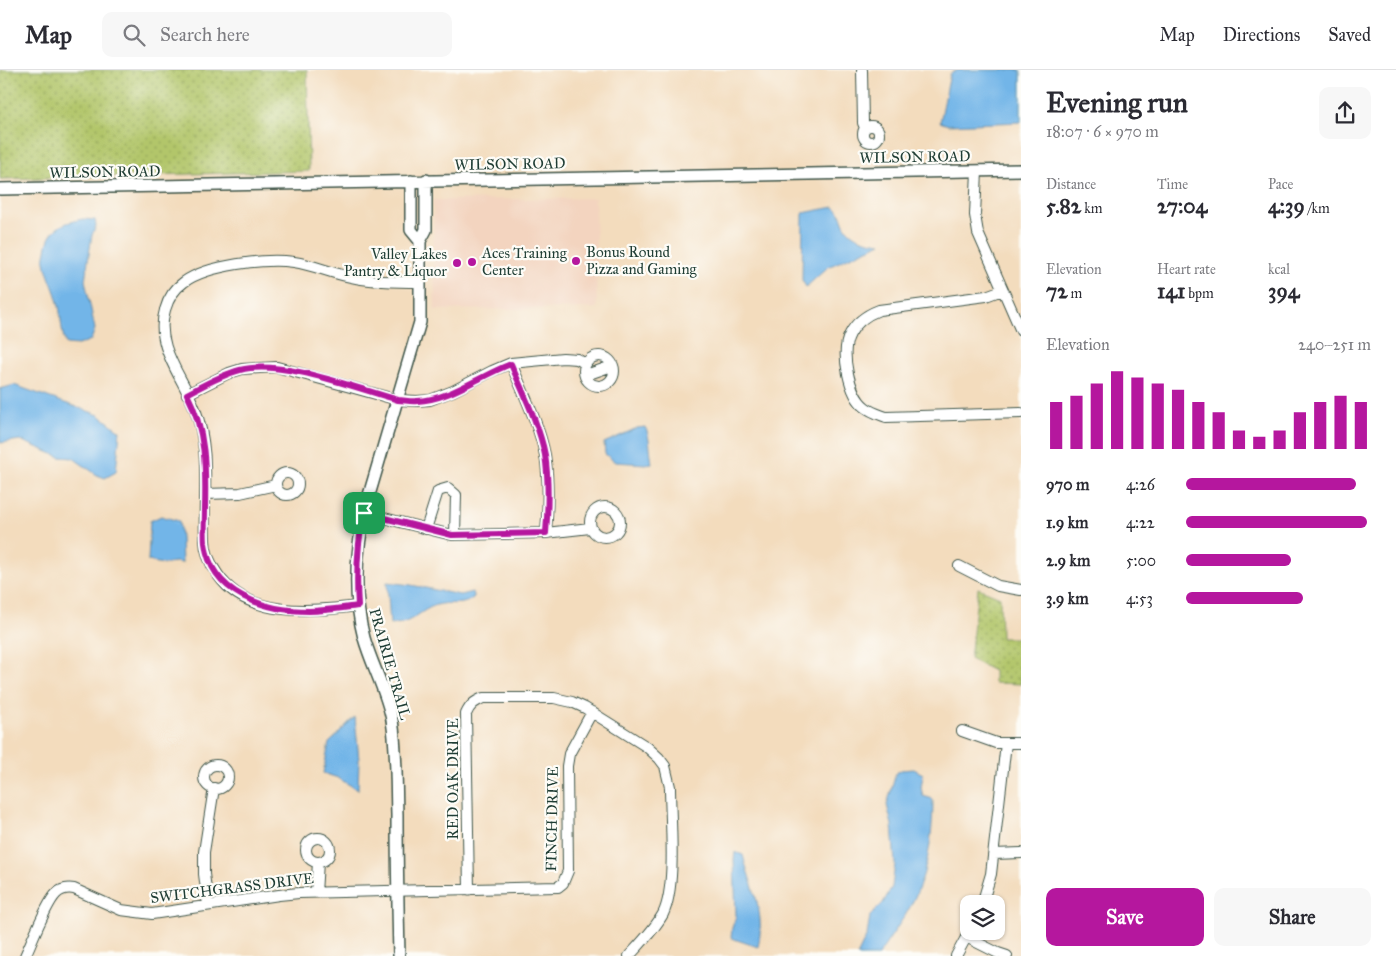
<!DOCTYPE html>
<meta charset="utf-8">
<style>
body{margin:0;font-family:"IM FELL Great Primer",serif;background:#f7f7f7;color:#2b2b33;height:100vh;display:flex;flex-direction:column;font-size:19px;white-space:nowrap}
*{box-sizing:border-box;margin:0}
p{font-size:16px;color:#7c7c81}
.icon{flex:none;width:28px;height:28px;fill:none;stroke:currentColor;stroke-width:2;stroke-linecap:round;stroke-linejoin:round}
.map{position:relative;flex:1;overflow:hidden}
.details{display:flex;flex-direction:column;background:#fff;width:375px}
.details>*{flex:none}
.tools{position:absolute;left:960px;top:825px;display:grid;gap:10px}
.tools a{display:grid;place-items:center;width:45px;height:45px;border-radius:10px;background:#fff;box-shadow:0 1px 4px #0004;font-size:25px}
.pin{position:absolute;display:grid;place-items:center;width:42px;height:42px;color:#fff;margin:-21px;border-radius:10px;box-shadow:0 2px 8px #0006}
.round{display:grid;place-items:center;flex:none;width:52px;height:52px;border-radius:10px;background:#f7f7f7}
.summary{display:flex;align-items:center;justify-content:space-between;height:85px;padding:0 25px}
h1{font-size:28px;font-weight:700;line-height:38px}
.metrics{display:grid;grid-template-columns:repeat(3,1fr);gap:8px;height:85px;padding:5px 25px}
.metrics div{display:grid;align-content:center}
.metrics b{font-size:21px;font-weight:700}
.metrics small{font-size:14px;font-weight:400}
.metrics p{font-size:14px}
.chart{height:140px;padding:10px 25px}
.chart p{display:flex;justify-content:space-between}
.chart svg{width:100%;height:90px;margin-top:5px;stroke:#b5179e;stroke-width:6}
.action{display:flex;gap:10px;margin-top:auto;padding:10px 25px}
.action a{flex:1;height:58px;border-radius:10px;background:#b5179e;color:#fff;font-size:20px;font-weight:700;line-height:58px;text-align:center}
.action a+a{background:#f7f7f7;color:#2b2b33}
ul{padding:0 25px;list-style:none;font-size:16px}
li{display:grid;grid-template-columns:80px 60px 1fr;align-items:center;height:38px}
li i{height:12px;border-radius:6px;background:#b5179e}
header{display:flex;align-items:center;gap:30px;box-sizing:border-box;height:70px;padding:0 25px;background:#fff;border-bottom:1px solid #e1e1e2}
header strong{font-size:24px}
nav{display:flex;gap:28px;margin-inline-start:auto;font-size:18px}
.search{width:350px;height:45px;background:#f7f7f7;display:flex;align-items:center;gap:12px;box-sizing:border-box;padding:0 18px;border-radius:10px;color:#7c7c81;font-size:19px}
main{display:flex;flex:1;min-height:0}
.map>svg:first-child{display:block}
</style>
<header>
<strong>Map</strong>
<div class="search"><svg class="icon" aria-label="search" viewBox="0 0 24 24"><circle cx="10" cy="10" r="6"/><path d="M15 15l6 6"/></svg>Search here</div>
<nav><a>Map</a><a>Directions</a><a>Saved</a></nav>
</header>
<main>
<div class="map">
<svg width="1021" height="886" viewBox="0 0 1021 886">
<defs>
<pattern id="park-dots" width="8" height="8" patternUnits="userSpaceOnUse" patternTransform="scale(1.25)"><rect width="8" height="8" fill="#b2c66b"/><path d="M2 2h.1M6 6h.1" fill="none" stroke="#90a259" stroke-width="1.8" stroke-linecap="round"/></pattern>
</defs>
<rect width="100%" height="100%" fill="#fdfcf7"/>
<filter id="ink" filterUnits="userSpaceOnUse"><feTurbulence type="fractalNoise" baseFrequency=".02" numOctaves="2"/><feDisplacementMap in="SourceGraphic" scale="10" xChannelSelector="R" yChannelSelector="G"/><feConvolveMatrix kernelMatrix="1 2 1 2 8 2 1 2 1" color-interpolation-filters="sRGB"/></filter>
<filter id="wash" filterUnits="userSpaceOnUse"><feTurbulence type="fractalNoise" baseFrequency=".0096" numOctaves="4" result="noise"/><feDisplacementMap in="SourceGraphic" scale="20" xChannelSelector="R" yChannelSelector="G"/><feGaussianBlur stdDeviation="1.12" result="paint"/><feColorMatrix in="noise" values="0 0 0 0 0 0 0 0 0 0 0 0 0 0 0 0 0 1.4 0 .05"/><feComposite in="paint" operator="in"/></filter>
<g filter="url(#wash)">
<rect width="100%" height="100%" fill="#f3dcbd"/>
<path fill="#f3d4bf" d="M595 128 597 238 435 240 433 130Z"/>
<path fill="url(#park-dots)" stroke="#688250" d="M0 0H307L309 101 0 109Z
M978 518 1000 527 1001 568H1021V614L994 613V601L970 589Z"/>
<path fill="#72b5e8" stroke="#48798e" d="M958 0H1021V52L948 55 940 52 950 4Z
M834 137C842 143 840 145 844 154 850 168 867 171 881 173L828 197 806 217 802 210 803 143Z
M83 149 95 150 96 156 92 165 85 210 95 259 91 270 78 275 66 274C60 260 62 244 57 229 54 217 47 205 45 192 44 189 45 185 46 181 49 158 62 153 83 149Z
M14 315 99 345 120 361 116 402 105 408 97 405 73 388 60 387 20 370 0 373V319Z
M645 357C650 365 650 383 652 393L646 394 615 392 605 384 604 373 637 358Z
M161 446 179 451 181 467 182 493 175 492 163 494 148 491 150 451Z
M387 512 411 515 460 525 472 522 474 527C464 537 453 532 441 534 426 536 415 550 402 553 398 554 394 554 390 554Z
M355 647 359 690 358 720 338 708 323 703 329 673C339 665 345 655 355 647Z
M914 699 923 704 921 718 923 726 933 729C933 768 927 810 906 844 897 858 887 872 878 886H857L867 865 870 846 883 833 892 817 895 794 892 755 887 735 896 703 900 700Z
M735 782 743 785C751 818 766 841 758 877L731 868 732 858 736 846 734 790Z"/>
</g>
<g filter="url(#ink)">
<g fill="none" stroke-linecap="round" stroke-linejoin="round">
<defs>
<path id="minor" d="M862 0 863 53 865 58
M863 64a8 8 0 1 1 16 0a8 8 0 1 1-16 0Z
M977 101 975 145 978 163 1021 261
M1002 220 986 226 879 240C866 245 856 252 850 264 840 282 849 325 865 337 871 342 878 344 886 347L1021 343
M584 301a15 15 0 1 1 30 0a15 15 0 1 1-30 0Z
M511 293C523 323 539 354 545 385 549 410 548 438 546 463
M586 305 612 296
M187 324 229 303 242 299 277 297 398 330 417 331 430 330 453 321 492 301 511 293 563 288 577 289 586 294
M276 414a11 11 0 1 1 22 0a11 11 0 1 1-22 0Z
M205 424 240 423 276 415
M590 452a15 15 0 1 1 30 0a15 15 0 1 1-30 0Z
M364 443 452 465 546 463 590 458
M426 459 438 421 448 418 456 425 455 465
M959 496 998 516 1021 520
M358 536C313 541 248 549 218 505 211 495 205 483 205 470 203 426 211 381 195 339 183 307 154 276 165 240 168 229 174 219 184 212 207 195 266 188 294 192 315 195 335 205 356 208 377 212 399 212 420 212
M962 661 996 673H1021
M204 707a12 12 0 1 1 24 0a12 12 0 1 1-24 0Z
M306 780a12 12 0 1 1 24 0a12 12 0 1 1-24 0Z
M994 784 1021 783
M469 820 466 644C470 635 474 632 483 628H554L572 632 585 638 647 677 659 688 665 696 670 717C670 749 677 816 663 844 654 860 641 873 629 886
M316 823 318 792
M982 834 991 804 1006 673
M208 835 204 804V782L214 718
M966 867 998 883 1007 886
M25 886C32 871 46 834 56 824 61 819 68 818 74 819L121 840 152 844 279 825 299 823 558 817 563 813 568 801 567 696 569 684 592 642
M956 886 969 862"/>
<path id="tertiary" d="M411 111V160L420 171
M0 119 1021 100
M399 886C398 839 397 792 397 745 396 714 397 682 392 650 387 622 372 596 364 568 352 523 356 477 367 432L420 252V171L426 160V110"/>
</defs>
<use href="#minor" stroke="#3f5549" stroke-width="12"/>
<use href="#tertiary" stroke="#3f5549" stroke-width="14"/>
<use href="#minor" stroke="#fff" stroke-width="10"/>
<use href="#tertiary" stroke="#fff" stroke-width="11"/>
</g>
</g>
<g fill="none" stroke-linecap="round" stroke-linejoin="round" filter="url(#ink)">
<defs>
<path id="route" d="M511 294C523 323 539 354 545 385 549 410 548 438 546 463L452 465 364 443C357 474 356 504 358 536 342 538 326 541 309 541 265 541 211 524 205 473 204 462 205 450 205 439 206 399 206 360 187 324 204 315 221 305 240 300 282 289 355 318 398 330 404 330 411 332 417 331 449 330 481 305 511 294Z"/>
</defs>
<use href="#route" stroke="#fff" stroke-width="10"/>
<use href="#route" stroke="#b5179e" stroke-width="6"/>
</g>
<g fill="#b5179e" stroke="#fdfcf7" stroke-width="2">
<circle cx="576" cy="191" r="5"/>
<circle cx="472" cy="192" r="5"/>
<circle cx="457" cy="193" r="5"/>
</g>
<g text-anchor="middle" stroke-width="4.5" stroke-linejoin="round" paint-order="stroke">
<g font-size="15" fill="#1f3d34" stroke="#fdfcf7">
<text transform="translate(915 87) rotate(-1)" y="5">WILSON ROAD</text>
<text transform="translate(510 94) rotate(-1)" y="5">WILSON ROAD</text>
<text transform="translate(105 102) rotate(-1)" y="5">WILSON ROAD</text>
<text transform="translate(390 594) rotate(74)" y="5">PRAIRIE TRAIL</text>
<text transform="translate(453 709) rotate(-90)" y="5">RED OAK DRIVE</text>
<text transform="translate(552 749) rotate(-89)" y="5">FINCH DRIVE</text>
<text transform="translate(232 818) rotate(-7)" y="5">SWITCHGRASS DRIVE</text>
</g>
<g font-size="15" fill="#1f3d34" stroke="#fdfcf7" text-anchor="start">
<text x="586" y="187">Bonus Round<tspan x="586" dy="17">Pizza and Gaming</tspan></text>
<text x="482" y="188">Aces Training<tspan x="482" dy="17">Center</tspan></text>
<text x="447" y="189" text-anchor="end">Valley Lakes<tspan x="447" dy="17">Pantry &amp; Liquor</tspan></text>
</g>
</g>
</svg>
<div class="tools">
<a><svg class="icon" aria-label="layers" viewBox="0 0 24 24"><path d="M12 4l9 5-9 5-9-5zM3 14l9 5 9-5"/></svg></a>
</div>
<div class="pin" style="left:364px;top:443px;background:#1e9e55"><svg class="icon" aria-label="arrive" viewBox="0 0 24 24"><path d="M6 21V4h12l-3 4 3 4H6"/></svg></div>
</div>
<section class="details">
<div class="summary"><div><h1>Evening run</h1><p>18:07 · 6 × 970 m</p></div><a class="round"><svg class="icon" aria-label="share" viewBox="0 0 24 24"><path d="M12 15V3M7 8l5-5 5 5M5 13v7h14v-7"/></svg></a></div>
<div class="metrics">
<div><p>Distance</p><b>5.82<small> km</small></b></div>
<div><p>Time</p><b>27:04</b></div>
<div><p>Pace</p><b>4:39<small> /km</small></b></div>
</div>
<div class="metrics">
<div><p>Elevation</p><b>72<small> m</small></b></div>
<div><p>Heart rate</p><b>141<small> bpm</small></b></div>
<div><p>kcal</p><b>394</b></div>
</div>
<div class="chart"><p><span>Elevation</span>240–251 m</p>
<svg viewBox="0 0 160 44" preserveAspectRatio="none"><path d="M5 44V21M15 44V18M25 44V12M35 44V6M45 44V9M55 44V12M65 44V15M75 44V21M85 44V26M95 44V35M105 44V38M115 44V35M125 44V26M135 44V21M145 44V18M155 44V21"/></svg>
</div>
<ul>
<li><b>970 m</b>4:26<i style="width:92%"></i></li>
<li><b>1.9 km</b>4:22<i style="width:98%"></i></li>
<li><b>2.9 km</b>5:00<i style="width:57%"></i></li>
<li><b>3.9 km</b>4:53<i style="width:63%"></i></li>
</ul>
<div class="action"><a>Save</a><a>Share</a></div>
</section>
</main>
